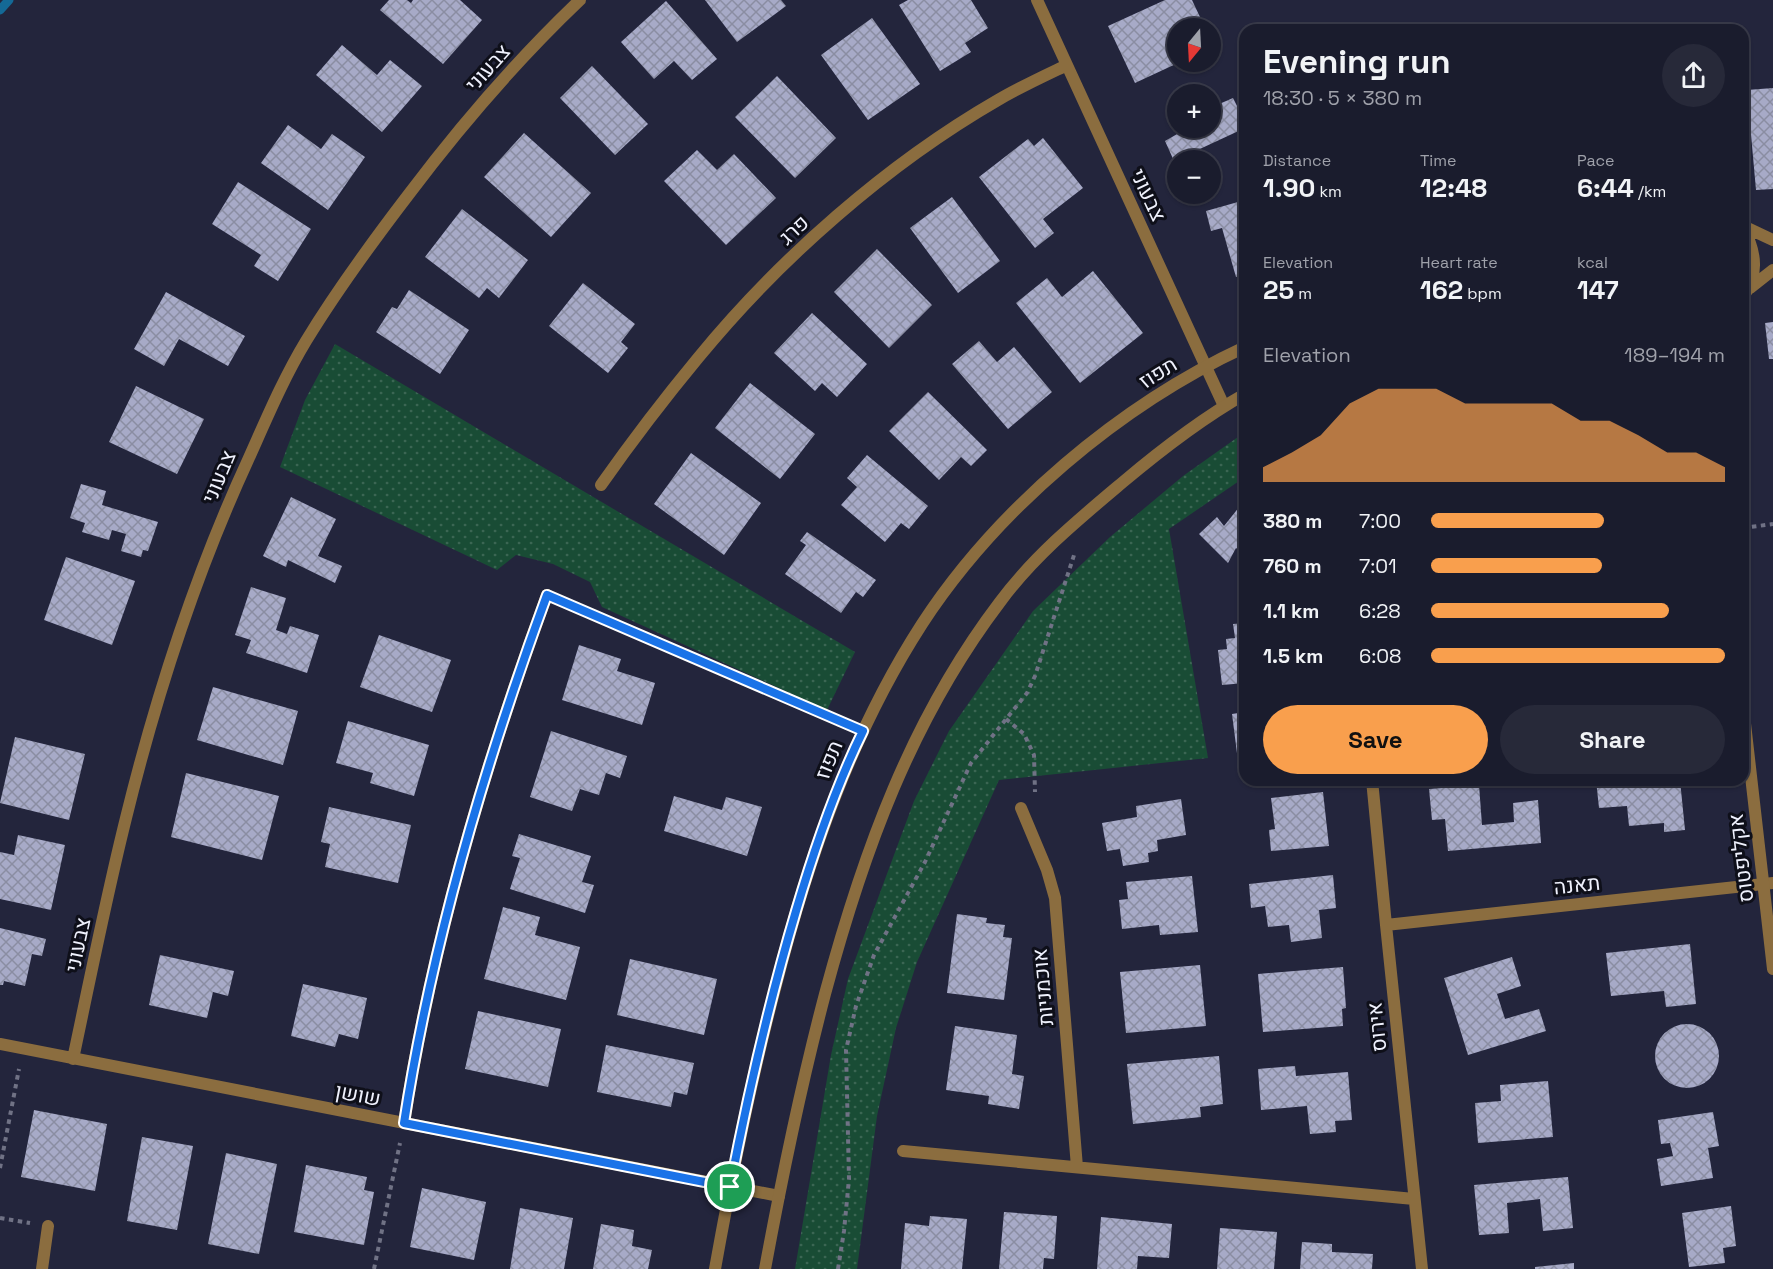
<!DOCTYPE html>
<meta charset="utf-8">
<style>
body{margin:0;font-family:"Space Grotesk",Heebo,sans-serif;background:#272939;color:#f1f3f6;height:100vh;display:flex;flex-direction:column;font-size:22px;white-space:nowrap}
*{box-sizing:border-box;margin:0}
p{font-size:20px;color:#9fa1aa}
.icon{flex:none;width:33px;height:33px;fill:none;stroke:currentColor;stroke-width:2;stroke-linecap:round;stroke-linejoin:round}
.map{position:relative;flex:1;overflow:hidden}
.details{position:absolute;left:1239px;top:24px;width:510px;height:762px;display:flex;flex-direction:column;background:#1a1c2d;border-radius:18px;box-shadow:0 2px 4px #0004,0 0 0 2px #383a49}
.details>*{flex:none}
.needle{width:39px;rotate:198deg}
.controls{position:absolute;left:1167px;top:18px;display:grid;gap:12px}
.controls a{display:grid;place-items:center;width:54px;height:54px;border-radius:50%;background:#1a1c2d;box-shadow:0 2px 4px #0004,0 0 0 2px #383a49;font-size:30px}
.pin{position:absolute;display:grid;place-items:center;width:51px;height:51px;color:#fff;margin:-26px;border:3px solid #fff;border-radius:50%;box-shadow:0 2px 6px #0007}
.round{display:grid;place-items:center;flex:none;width:63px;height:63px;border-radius:32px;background:#272939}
.head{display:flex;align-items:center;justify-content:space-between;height:102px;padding:0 24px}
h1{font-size:33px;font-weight:600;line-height:45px}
.figures{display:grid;grid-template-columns:repeat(3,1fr);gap:9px;height:102px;padding:6px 24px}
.figures div{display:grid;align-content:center}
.figures b{font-size:26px;font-weight:600}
.figures small{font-size:16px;font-weight:400}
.figures p{font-size:16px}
.chart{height:168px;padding:12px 24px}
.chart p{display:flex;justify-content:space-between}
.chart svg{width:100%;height:108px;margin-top:6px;fill:#f99f4d;opacity:.7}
.action{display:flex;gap:12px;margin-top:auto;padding:12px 24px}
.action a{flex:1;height:69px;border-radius:36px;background:#f99f4d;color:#111;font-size:24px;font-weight:600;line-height:69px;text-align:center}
.action a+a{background:#272939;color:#f1f3f6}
ul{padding:0 24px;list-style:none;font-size:20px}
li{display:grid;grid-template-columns:96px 72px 1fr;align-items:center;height:45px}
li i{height:15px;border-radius:8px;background:#f99f4d}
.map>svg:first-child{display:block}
</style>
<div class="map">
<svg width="1773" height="1269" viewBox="0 0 1773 1269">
<defs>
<pattern id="park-dots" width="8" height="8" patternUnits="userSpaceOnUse" patternTransform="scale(1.5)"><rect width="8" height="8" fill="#194c35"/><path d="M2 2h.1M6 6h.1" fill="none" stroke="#3b6653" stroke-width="1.8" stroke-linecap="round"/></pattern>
<pattern id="building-cross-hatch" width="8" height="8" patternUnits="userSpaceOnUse" patternTransform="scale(1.5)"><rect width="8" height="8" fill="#a7aac7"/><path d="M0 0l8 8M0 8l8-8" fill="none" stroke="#8a8da2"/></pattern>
</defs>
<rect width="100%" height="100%" fill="#23253c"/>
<path fill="url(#park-dots)" d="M335 344 855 652 827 710 602 607 590 582 553 564 516 555 497 570 280 467 305 400Z
M1245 432V477L1169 529 1208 758 999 780 917 962 896 1028 877 1116 857 1269H795L831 1055 848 979 914 801 949 731 1033 611 1110 537 1183 476Z"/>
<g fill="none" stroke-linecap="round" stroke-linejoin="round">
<path stroke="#146996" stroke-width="9" d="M0 10 9 0"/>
</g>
<path fill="url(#building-cross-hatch)" d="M389 0H407L411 3 413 0H460L482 20 443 64 380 10Z
M705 0H781L786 6 737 42Z
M908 0H971L988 28 965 43 971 52 940 71 899 5Z
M1165 0H1192L1200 17 1182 25 1183 28H1178V63L1135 83 1108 26Z
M666 1 717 59 692 80 674 61 654 79 621 42Z
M872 18 920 84 868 120 821 55Z
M342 45 377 75 390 60 422 86 382 132 316 75Z
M592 66 648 124 615 155 560 98Z
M777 76 836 138 795 178 735 117Z
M1773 88V189L1756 190 1747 90Z
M1233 98 1245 122V128L1174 161 1165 141 1179 133 1167 107 1178 102V128H1210V108Z
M288 125 321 149 332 134 365 157 328 210 261 163Z
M524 133 591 193 551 237 484 177Z
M1043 138 1083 188 1043 219 1054 233 1035 248 979 177 1028 139 1034 146Z
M697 150 717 170 734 154 776 198 726 245 664 181Z
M238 182 311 229 278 281 254 266 261 255 212 224Z
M952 197 1000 261 958 293 910 228Z
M1245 200V275L1236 277 1222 228 1211 231 1206 211Z
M462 209 528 260 499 298 487 288 479 298 425 257Z
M877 249 932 305 889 348 834 292Z
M1093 271 1143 333 1080 383 1016 303 1047 278 1062 297Z
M583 283 635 324 621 342 628 348 608 373 549 326Z
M409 290 469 330 440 374 376 332 392 307 397 309Z
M166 292 245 336 228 366 179 339 164 366 134 349Z
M812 313 867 364 837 397 822 383 815 391 774 353Z
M1773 322V359H1769L1765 323Z
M979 341 997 362 1014 347 1052 392 1008 429 952 364Z
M750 383 815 434 780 479 715 428Z
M136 386 204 419 177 474 109 442Z
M928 392 987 450 971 466 961 457 939 480 889 431Z
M691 453 761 503 724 555 654 504Z
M867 455 928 506 909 529 901 523 885 542 841 505 857 487 847 478Z
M81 484 106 491 102 505 158 522 148 551 143 550 141 557 121 551 126 534 112 530 109 540 82 532 85 523 70 518Z
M291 497 336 519 318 556 342 566 335 583 288 560 286 567 263 556Z
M1240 506 1245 512V559L1243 553 1236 548 1228 563 1199 534 1217 517 1224 526Z
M807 532 876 580 863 597 856 592 841 613 785 574 806 545 800 541Z
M66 557 135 581 112 645 44 620Z
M251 587 286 598 276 630 287 634 290 626 319 635 307 673 246 653 251 640 235 635Z
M1245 623V683L1222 685 1218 650 1227 649 1226 639 1235 638 1233 624Z
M379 635 451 660 432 712 360 687Z
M579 645 621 659 617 671 655 683 642 725 562 700Z
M213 687 298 711 283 765 197 740Z
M1245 712V768L1239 769 1232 714Z
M348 721 429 745 414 796 370 783 373 773 336 763Z
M551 731 627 756 620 778 606 773 599 795 580 789 572 811 530 797Z
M15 737 85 754 69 820 0 803Z
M186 773 279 796 262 860 171 837Z
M1596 780H1680L1685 830 1664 832V823L1629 826 1627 806 1599 808Z
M1479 785 1482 825 1514 822 1513 803 1538 800 1541 843 1448 851 1445 819 1432 820 1429 789Z
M1323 792 1329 846 1271 851 1269 830 1275 829 1271 798Z
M674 796 722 810 726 797 762 807 747 856 664 831Z
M1181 799 1186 835 1157 840 1158 851 1148 853 1149 862 1123 866 1120 849 1107 851 1102 823 1137 817 1136 806Z
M329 807 411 825 398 883 325 867 330 844 321 842Z
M519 834 591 856 582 882 594 885 585 913 510 889 520 858 512 856Z
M18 835 65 845 51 910 0 899V852L14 855Z
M1333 875 1336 908 1319 910 1322 938 1291 942 1289 925 1268 927 1265 906 1251 908 1249 884Z
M1192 876 1198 932 1160 935 1159 925 1122 929 1119 900 1128 899 1126 882Z
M503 907 540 917 535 935 580 947 566 1000 484 979Z
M957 914 987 918 986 923 1005 925 1003 937 1012 938 1004 1000 947 993Z
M0 928 46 939 42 956 32 954 25 986 4 981 3 985H0Z
M1690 944 1696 1004 1666 1007 1664 991 1611 996 1606 953Z
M160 955 234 971 228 996 213 992 207 1018 149 1005Z
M1512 957 1521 986 1497 994 1505 1019 1539 1009 1546 1031 1468 1055 1444 978Z
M630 959 717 979 704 1035 617 1015Z
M1200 965 1206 1026 1126 1033 1120 972Z
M1343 967 1346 1008 1342 1009 1343 1026 1263 1032 1258 974Z
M303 984 367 998 358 1039 339 1034 335 1047 291 1036Z
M478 1011 561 1029 548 1087 465 1069Z
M1655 1056a32 32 0 1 1 64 0a32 32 0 1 1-64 0Z
M955 1026 1017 1035 1012 1074 1024 1076 1019 1109 988 1104 989 1096 946 1090Z
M606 1045 694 1063 687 1095 674 1092 671 1107 597 1092Z
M1219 1056 1223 1104 1200 1107 1201 1117 1133 1124 1127 1064Z
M1295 1066 1296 1076 1348 1072 1352 1120 1335 1121 1336 1132 1310 1134 1307 1106 1261 1110 1258 1069Z
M1548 1081 1553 1137 1478 1143 1475 1103 1501 1101 1500 1085Z
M34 1110 107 1124 95 1191 21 1177Z
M1713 1112 1719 1146 1708 1148 1713 1178 1661 1186 1657 1159 1673 1156 1670 1143 1661 1144 1658 1120Z
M142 1137 193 1146 177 1230 127 1221Z
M226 1153 277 1164 259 1254 208 1244Z
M306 1165 367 1177 364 1190 374 1192 364 1245 294 1232Z
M1568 1177 1573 1228 1543 1231 1540 1199 1507 1203 1509 1233 1479 1235 1474 1185Z
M422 1188 486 1202 474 1260 410 1247Z
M1731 1206 1736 1246 1723 1248 1725 1263 1689 1267 1682 1213Z
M520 1208 573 1218 564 1269H510Z
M1004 1212 1057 1216 1054 1259 1044 1258 1043 1269H999Z
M930 1216 967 1219 962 1269H901L905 1223 929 1226Z
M1101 1217 1172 1224 1169 1258 1138 1256 1137 1269H1097Z
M601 1224 634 1230 632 1246 652 1250 648 1269H593Z
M1220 1228 1277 1232 1274 1269H1217Z
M1302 1242 1332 1244V1252L1373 1254 1372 1269H1300Z
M1574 1263V1269H1535V1267Z"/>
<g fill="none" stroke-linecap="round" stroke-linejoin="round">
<path stroke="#707285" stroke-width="4" stroke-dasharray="4.5 4.5" stroke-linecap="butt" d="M1743 528 1773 524
M566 603 846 724
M1006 719 1024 734 1034 755 1035 792
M0 1168 19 1069
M0 1218 30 1223
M374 1269 400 1143
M838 1269 844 1231 849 1179 846 1050 856 1006 874 955 925 862 971 763 1027 693 1035 676 1075 552"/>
<path stroke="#8b6d3f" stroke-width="12" d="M1037 0 1224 406
M601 485C632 441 664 399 698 358 779 259 887 164 998 100 1020 87 1044 76 1067 65
M1372 780 1386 925 1422 1269
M1021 808 1047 870 1055 898 1077 1167
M1386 925 1773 883
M0 1044 779 1196
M73 1059C90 979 106 898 126 818 156 696 195 575 248 460 266 420 283 379 306 341 337 290 373 241 409 194 461 125 518 59 580 0
M404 1123C432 942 484 766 547 595
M903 1151 1414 1199
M42 1269 48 1226"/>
<path stroke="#8b6d3f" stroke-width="12" d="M1743 226 1773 240
M1743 228C1756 251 1759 275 1743 297
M1750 288 1773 270
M1743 706 1773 969
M715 1269C732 1174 751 1079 776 985 808 859 851 734 922 624 997 509 1120 405 1245 347
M765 1269C782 1177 801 1085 825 994 863 853 911 719 1000 602 1034 556 1079 519 1123 482 1161 450 1201 419 1245 394"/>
</g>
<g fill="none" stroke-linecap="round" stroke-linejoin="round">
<defs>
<path id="route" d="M547 595 863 731C835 788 814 850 796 911 769 1002 748 1094 730 1187L404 1123C432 942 484 766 547 595Z"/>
</defs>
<use href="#route" stroke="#fff" stroke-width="12"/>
<use href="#route" stroke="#1a73e8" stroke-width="8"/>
</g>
<g text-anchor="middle" stroke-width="6" stroke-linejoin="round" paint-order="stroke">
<g font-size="21" fill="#eff1fd" stroke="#0e0f19">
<text transform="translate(488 68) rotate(-48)" y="7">צבעוני</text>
<text transform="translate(1148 195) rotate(65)" y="7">צבעוני</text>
<text transform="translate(794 230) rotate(-43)" y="7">פרג</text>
<text transform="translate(1158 373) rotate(-32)" y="7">תפוז</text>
<text transform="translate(219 477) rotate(-67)" y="7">צבעוני</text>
<text transform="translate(829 760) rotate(-67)" y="7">תפוז</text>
<text transform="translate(1741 858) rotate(-97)" y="7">אקליפטוס</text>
<text transform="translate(1577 885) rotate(-6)" y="7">תאנה</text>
<text transform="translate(78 945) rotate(-78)" y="7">צבעוני</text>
<text transform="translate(1043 987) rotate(-95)" y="7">אוכמניות</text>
<text transform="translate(1377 1027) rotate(-96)" y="7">אירוס</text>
<text transform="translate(358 1095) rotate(11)" y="7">שושן</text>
</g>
</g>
</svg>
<div class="controls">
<a><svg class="needle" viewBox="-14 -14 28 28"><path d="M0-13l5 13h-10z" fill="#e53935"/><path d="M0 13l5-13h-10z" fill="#9fa1aa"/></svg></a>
<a>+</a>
<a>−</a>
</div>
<div class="pin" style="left:730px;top:1187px;background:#1e9e55"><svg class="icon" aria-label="arrive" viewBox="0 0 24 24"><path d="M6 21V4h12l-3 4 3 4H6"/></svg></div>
<section class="details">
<div class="head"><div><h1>Evening run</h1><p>18:30 · 5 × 380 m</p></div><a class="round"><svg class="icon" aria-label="share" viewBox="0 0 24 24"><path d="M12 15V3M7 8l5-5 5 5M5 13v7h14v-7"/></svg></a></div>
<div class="figures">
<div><p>Distance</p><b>1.90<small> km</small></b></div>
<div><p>Time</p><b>12:48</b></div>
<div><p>Pace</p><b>6:44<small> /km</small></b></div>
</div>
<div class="figures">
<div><p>Elevation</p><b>25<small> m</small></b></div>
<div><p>Heart rate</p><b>162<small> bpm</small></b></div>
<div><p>kcal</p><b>147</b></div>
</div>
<div class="chart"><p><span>Elevation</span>189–194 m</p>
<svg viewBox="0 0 160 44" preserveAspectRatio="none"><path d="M0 44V38L10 32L20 25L30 12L40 6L50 6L60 6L70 12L80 12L90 12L100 12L110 19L120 19L130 25L140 32L150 32L160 38V44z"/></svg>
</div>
<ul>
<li><b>380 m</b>7:00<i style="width:59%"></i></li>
<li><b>760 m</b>7:01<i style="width:58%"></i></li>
<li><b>1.1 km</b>6:28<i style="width:81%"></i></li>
<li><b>1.5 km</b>6:08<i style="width:100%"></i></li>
</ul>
<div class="action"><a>Save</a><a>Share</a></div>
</section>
</div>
